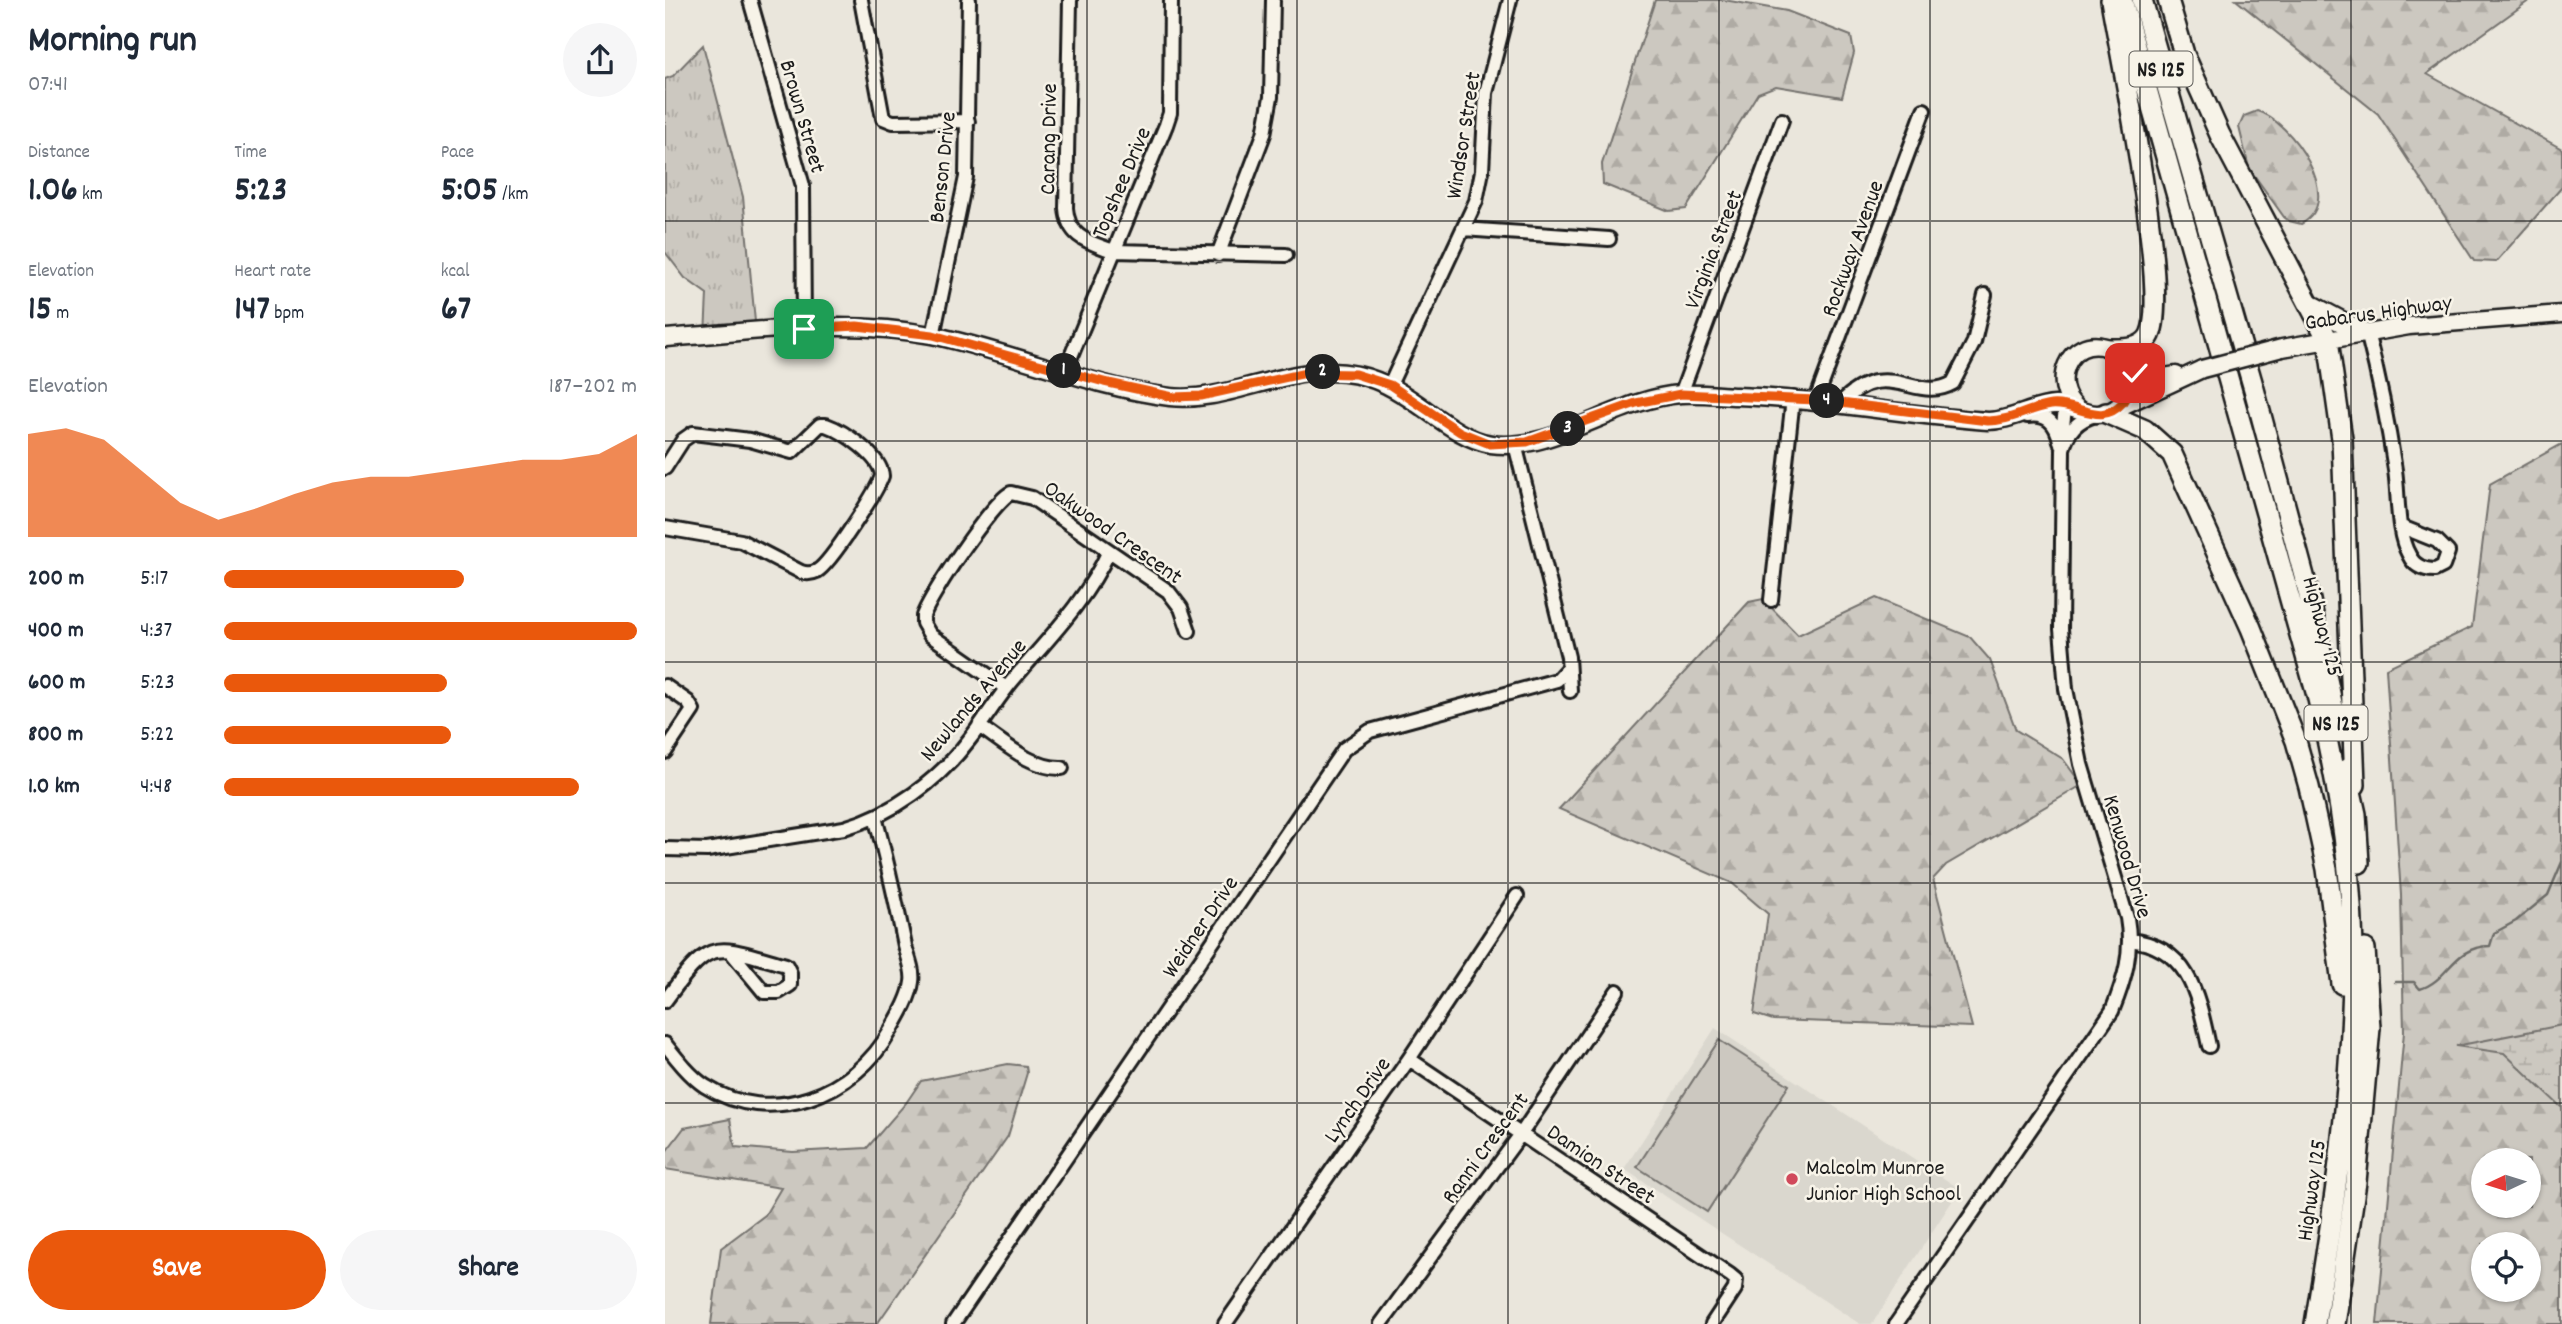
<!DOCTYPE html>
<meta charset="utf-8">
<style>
body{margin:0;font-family:Dekko,sans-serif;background:#f6f6f7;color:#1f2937;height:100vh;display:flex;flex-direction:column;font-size:26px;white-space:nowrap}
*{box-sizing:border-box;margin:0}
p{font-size:23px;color:#747a83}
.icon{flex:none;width:38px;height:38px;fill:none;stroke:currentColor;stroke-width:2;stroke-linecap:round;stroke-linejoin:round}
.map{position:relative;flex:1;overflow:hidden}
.sheet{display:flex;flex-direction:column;background:#fff;width:665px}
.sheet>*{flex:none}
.needle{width:46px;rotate:266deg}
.fabs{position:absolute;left:1806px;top:1148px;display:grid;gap:14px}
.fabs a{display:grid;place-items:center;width:70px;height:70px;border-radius:50%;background:#fff;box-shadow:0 2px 5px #0004;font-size:35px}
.pin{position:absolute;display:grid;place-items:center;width:60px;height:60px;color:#fff;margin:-30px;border-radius:14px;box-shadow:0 4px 10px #0006}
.km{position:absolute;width:35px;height:35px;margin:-18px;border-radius:50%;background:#222;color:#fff;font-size:19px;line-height:35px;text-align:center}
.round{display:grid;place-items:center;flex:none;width:74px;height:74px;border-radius:37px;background:#f6f6f7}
.head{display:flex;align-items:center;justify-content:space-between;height:119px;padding:0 28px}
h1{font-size:38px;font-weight:700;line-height:52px}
.stats{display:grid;grid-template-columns:repeat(3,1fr);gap:10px;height:119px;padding:7px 28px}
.stats div{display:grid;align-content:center}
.stats b{font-size:35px;font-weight:700}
.stats small{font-size:19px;font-weight:400}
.stats p{font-size:19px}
.chart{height:196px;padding:14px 28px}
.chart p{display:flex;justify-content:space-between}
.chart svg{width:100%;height:126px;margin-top:7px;fill:#ea580c;opacity:.7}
.primary-button{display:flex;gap:14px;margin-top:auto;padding:14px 28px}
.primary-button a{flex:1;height:80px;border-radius:42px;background:#ea580c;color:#fff;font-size:28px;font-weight:700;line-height:80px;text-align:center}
.primary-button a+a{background:#f6f6f7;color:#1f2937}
ul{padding:0 28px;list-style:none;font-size:23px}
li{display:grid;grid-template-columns:112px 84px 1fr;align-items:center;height:52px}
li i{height:18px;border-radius:9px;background:#ea580c}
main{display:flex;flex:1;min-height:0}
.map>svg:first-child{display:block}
</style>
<main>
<section class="sheet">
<div class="head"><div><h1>Morning run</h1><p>07:41</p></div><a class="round"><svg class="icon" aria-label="share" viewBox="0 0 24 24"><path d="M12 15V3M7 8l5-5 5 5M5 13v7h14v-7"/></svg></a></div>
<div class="stats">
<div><p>Distance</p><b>1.06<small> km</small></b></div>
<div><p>Time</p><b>5:23</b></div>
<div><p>Pace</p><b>5:05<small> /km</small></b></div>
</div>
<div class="stats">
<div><p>Elevation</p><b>15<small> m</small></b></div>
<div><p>Heart rate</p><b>147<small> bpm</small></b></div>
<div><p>kcal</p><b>67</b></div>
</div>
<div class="chart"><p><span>Elevation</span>187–202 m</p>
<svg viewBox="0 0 160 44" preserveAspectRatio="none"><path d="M0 44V8L10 6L20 10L30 21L40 32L50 38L60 34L70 29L80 25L90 23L100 23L110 21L120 19L130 17L140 17L150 15L160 8V44z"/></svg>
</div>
<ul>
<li><b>200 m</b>5:17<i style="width:58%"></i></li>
<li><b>400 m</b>4:37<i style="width:100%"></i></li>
<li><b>600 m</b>5:23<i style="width:54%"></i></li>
<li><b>800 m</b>5:22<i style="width:55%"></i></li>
<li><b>1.0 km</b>4:48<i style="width:86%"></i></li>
</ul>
<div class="primary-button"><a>Save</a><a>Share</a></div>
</section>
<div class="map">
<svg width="1897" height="1324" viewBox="0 0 1897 1324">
<defs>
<pattern id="grass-tufts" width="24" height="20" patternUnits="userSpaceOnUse" patternTransform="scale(1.75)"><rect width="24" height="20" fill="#ccc8c0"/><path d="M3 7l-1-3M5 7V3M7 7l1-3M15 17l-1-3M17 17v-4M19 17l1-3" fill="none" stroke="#afaba4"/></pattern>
<pattern id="forest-firs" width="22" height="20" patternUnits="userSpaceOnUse" patternTransform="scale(1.75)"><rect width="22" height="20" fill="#ccc8c0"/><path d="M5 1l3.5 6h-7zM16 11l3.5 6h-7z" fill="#afaba4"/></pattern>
<pattern id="wetland-marsh" width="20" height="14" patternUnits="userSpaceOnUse" patternTransform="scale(1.75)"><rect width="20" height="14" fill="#ccc8c0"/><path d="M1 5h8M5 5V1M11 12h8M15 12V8" fill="none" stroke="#afaba4"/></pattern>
</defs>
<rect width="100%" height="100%" fill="#eae6dc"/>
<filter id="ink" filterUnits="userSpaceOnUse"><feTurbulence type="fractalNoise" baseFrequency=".0143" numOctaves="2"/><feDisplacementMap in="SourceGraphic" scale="14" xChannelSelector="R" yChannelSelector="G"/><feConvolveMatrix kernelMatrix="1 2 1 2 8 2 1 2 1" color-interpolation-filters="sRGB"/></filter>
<g filter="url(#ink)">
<path fill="#dad7ce" d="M1050 1028 1295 1189 1207 1324H1195L959 1169Z"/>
<path fill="url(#grass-tufts)" stroke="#74726e" stroke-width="2" d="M38 45 78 197 91 332 40 336 42 294 20 278 0 252V79L8 76Z"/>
<path fill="url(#forest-firs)" stroke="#74726e" stroke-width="2" fill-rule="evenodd" d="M990 0H1059L1122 11 1186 36 1189 53 1177 97 1111 86 1093 93 1021 209 1004 211 938 184 937 164Z
M1571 0H1865L1762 74 1897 149V187L1831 262 1809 261 1713 114Z
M1592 111C1625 120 1682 200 1636 224L1624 221 1619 217 1584 168 1574 127 1579 116Z
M1897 444V1324H1712L1739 1032 1736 895 1721 668 1807 627 1825 484ZM1818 1160H1864V1206H1818ZM1818 1244H1864V1290H1818Z
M1211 598 1305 637 1325 660 1351 730 1398 759 1417 785 1281 865 1268 879 1307 1027 1108 1020 1089 1014 1103 914 1067 883 894 809 1084 602 1098 599 1133 635Z
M343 1064 361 1066 362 1073 343 1136 212 1324H46L56 1248 100 1215 116 1188 0 1169V1153L19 1128 65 1119 70 1147 128 1152 202 1148 241 1103 256 1081Z"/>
<path fill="url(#wetland-marsh)" stroke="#74726e" stroke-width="2" d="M1897 1025V1108L1839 1053 1791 1046Z"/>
<path fill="#ccc8c0" stroke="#74726e" stroke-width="2" d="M1054 1040 1124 1085 1042 1212 972 1167Z"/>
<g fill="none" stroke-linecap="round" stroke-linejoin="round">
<path stroke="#6d6c68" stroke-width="2.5" d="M1730 982H1749L1755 989C1785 980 1786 947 1825 946L1829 933 1851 921 1883 895 1897 862"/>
<defs>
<path id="minor" d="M85 0 138 186 139 329
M196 0 218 118 228 122 303 121
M405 0 401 208C403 238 424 242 448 251L621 255
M798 229 944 239
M553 255 599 134 606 97 608 0
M1702 332C1714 378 1723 423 1730 470 1734 496 1731 532 1744 555 1749 566 1759 570 1770 570L1778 566 1783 552 1772 541 1737 527
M268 336 301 177 304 0
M400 371 501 125 505 113 506 0
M725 385 811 201 817 171 821 93 845 0
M1016 394 1117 120
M1151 400 1259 110
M1175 404C1222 354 1250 405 1288 383L1309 342 1320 295
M1362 416C1381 413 1391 422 1395 441
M850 444 903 657 905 691
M1396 444 1401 399
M0 468 18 440 28 433 85 440 127 452 155 425H161C178 431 216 456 217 476 212 491 165 564 152 571 146 574 142 574 136 572L76 541 0 528
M1106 600 1128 398
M0 686 23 702 28 710 0 752
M341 688 265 635 258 623V616C265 595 328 501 346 493L367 498 503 591 516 608 524 631
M314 726C338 742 367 769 397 768
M0 849 42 850 179 828C228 814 273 781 304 740 319 721 332 699 348 680 382 640 422 600 444 551
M1465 940C1525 947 1533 996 1544 1046
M0 1001C47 937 46 944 121 965L125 973V985L114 992H99L66 952
M0 1044C11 1058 25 1076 40 1086 106 1128 190 1095 226 1030 234 1016 245 998 247 982 249 971 243 957 240 946 231 902 222 860 210 817
M744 1059 1065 1275 1071 1280 1070 1289 1047 1324
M288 1324 679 749 705 731 892 680 901 670
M560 1324 744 1059 852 896
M716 1324 856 1134 952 991
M1231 1324 1447 1011C1460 979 1468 952 1462 918L1416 764 1401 689 1396 629 1398 449C1403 431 1412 420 1431 415"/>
<path id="major" d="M0 338C88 332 179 318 266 335 346 351 424 387 505 397 566 404 625 360 693 375 746 386 781 437 826 444 888 453 952 398 1016 394 1034 393 1053 395 1071 396 1156 399 1238 415 1323 421 1347 421 1367 406 1390 405 1406 404 1417 414 1432 414 1470 414 1478 358 1441 347 1403 336 1384 385 1412 408
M1617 348 1744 326 1897 314
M1464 371 1493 378 1511 375
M1455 407 1537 369"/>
<path id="highway" d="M1457 0 1653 699C1674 787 1689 880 1688 971 1687 1090 1669 1207 1650 1324
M1477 0 1589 389 1643 591 1669 712
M1503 0 1519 54 1555 135 1663 340 1677 439 1690 785
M1649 307 1698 333
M1445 349C1459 349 1475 350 1484 337 1507 300 1455 54 1446 0
M1441 413 1480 430 1507 454 1586 628 1631 741 1644 787 1662 869 1677 984
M1681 769 1691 814 1694 863
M1670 1324 1691 1182 1705 1028 1700 949"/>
</defs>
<use href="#minor" stroke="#1c1c1c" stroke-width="18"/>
<use href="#major" stroke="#1c1c1c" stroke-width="21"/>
<use href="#highway" stroke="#1c1c1c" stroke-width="24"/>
<use href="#minor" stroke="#f7f3e8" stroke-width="12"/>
<use href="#major" stroke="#f7f3e8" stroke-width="16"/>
<use href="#highway" stroke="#f7f3e8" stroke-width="19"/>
<defs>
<path id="major-bridge" d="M1537 369 1617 348"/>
</defs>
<use href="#major-bridge" stroke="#1c1c1c" stroke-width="21" stroke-linecap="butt"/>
<use href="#major-bridge" stroke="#f7f3e8" stroke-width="16"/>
</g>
</g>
<g fill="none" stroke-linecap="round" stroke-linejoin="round" filter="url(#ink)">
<defs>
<path id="route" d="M139 329 192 326 268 335 439 382 508 397 536 396 641 373 690 374 725 385 795 432 825 444 862 442 971 403 1016 394 1151 400 1323 421C1346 421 1364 408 1386 405 1412 402 1436 428 1458 402 1465 392 1467 382 1464 370L1470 373"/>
</defs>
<use href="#route" stroke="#fff" stroke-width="14"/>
<use href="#route" stroke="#ea580c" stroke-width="9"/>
</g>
<path fill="none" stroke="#1c1c1c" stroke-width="2" stroke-opacity="0.55" d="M211 0V1324M422 0V1324M632 0V1324M843 0V1324M1054 0V1324M1265 0V1324M1475 0V1324M1686 0V1324M0 221H1897M0 441H1897M0 662H1897M0 883H1897M0 1103H1897"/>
<circle fill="#d1495b" stroke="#f7f3e8" stroke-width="2.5" cx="1127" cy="1179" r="7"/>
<g text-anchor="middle" stroke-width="5" stroke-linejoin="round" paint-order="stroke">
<g fill="#f7f3e8" stroke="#5e5c59" stroke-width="2">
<rect x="1464.5" y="51.5" width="63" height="35" rx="5"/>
<rect x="1639.5" y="705.5" width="63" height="35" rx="5"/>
</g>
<g font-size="21" font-weight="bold" fill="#1c1c1c">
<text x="1496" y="76">NS 125</text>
<text x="1671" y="730">NS 125</text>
</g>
<g font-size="23" fill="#1c1c1c" stroke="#f7f3e8">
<text transform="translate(139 116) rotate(74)" y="8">Brown Street</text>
<text transform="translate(797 135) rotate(-81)" y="8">Windsor Street</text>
<text transform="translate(382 139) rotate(-89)" y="8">Carang Drive</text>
<text transform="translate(276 167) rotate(-84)" y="8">Benson Drive</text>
<text transform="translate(455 182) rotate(-67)" y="8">Topshee Drive</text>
<text transform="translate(1186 248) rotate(-70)" y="8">Rockway Avenue</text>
<text transform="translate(1047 249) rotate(-69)" y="8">Virginia Street</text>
<text transform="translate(1713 311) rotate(-8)" y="8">Gabarus Highway</text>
<text transform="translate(449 531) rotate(35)" y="8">Oakwood Crescent</text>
<text transform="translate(1659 626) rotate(75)" y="8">Highway 125</text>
<text transform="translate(307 699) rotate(-50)" y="8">Newlands Avenue</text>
<text transform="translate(1464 856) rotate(74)" y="8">Kenwood Drive</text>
<text transform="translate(534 926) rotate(-56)" y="8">Weidner Drive</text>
<text transform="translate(691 1099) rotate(-55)" y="8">Lynch Drive</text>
<text transform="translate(819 1147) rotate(-54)" y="8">Ranni Crescent</text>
<text transform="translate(937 1163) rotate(34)" y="8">Damion Street</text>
<text transform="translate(1645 1190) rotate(-82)" y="8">Highway 125</text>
</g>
<g font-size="23" fill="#1c1c1c" stroke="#f7f3e8" text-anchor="start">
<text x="1141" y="1174">Malcolm Munroe<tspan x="1141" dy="26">Junior High School</tspan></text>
</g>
</g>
</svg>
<div class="fabs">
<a><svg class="needle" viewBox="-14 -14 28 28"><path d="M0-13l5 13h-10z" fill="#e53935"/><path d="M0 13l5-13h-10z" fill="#747a83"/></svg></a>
<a><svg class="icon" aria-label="locate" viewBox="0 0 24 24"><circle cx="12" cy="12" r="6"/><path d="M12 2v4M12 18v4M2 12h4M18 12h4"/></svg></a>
</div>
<div class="pin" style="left:139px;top:329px;background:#1e9e55"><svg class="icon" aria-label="arrive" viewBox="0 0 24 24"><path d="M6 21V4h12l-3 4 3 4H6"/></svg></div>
<div class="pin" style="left:1470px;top:373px;background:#d93025"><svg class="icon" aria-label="check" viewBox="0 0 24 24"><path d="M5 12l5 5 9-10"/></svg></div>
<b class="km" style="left:399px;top:371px">1</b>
<b class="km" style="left:658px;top:372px">2</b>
<b class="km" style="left:903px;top:429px">3</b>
<b class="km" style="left:1162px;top:401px">4</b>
</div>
</main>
